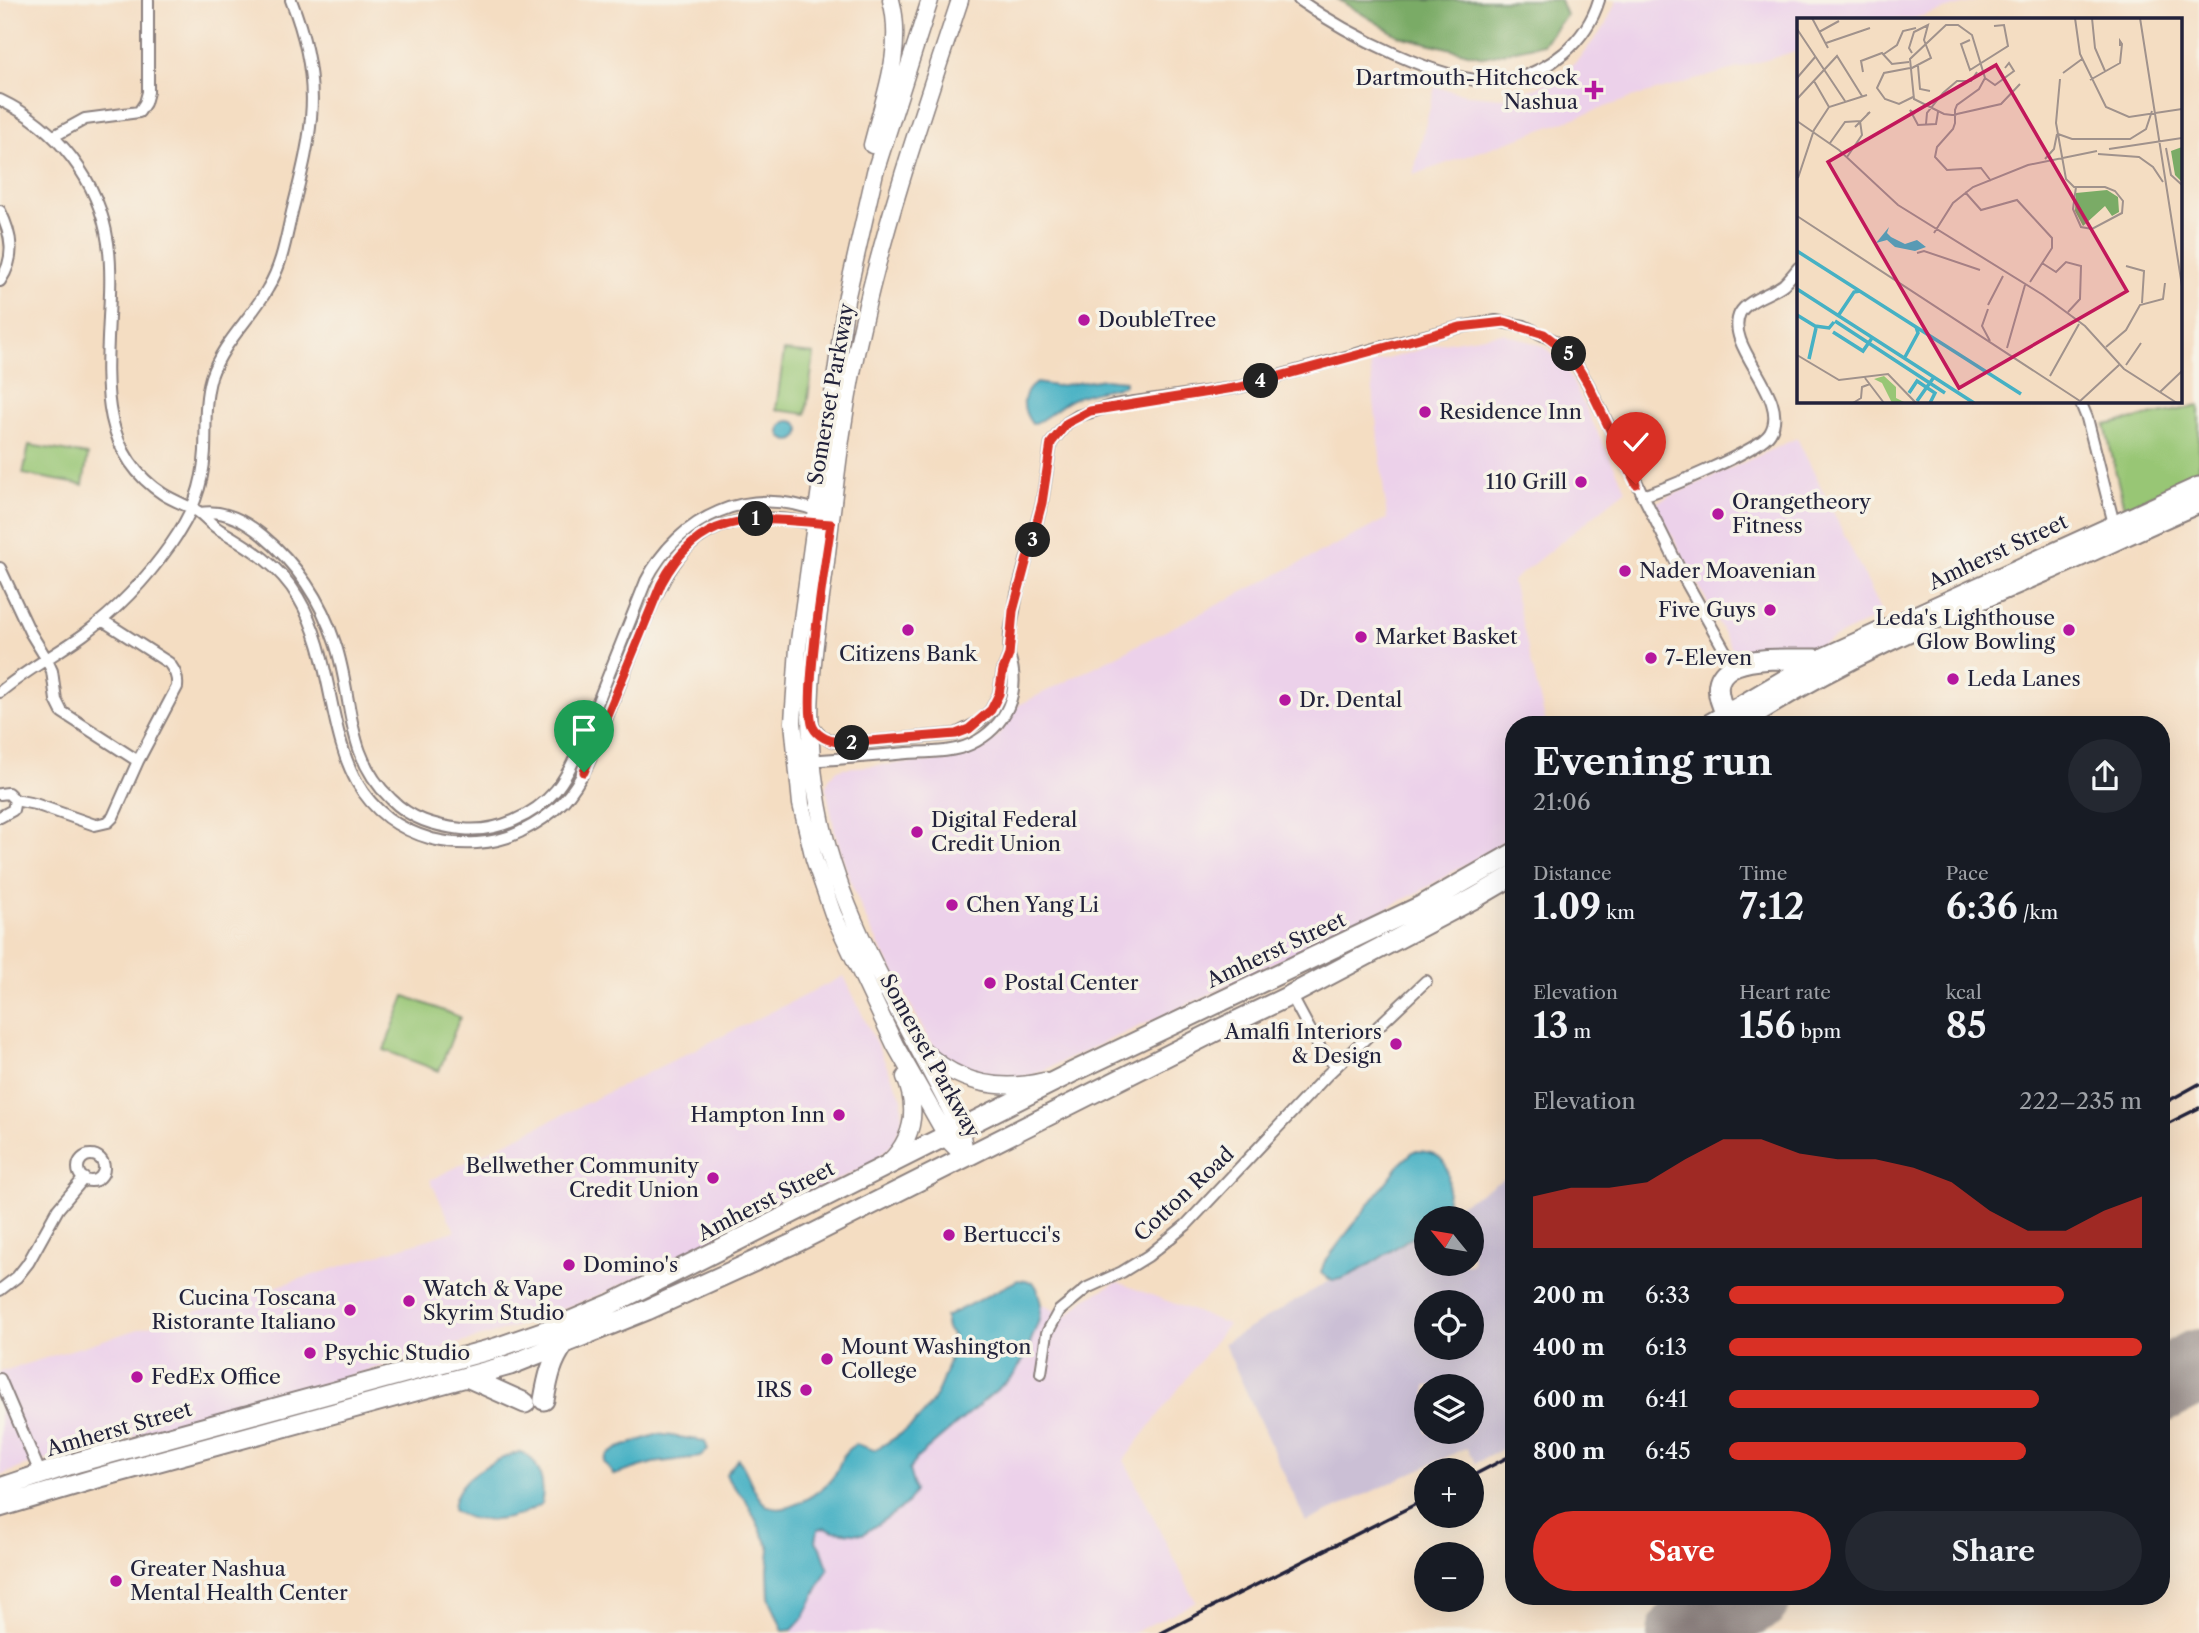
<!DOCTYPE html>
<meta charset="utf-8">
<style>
body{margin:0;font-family:"Libre Caslon Text",serif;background:#242831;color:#f1f3f6;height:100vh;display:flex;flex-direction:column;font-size:26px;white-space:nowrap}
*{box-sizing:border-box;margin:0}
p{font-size:23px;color:#9ea1a6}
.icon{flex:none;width:38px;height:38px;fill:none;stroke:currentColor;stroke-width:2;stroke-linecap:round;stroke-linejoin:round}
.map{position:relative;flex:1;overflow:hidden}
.side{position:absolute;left:1505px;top:716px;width:665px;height:889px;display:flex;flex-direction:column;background:#171b24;border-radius:28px;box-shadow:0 7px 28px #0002}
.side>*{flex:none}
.needle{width:46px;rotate:300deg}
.controls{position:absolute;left:1414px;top:1206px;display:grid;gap:14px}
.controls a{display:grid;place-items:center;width:70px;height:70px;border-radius:50%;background:#171b24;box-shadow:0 7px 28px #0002;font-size:35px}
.pin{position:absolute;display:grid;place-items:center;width:60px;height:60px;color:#fff;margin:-72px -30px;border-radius:50% 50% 50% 0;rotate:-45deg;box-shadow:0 0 7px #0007}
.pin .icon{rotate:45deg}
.km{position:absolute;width:35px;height:35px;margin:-18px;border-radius:50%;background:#222;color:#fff;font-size:19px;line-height:35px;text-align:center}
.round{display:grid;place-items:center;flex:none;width:74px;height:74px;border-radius:37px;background:#242831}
.head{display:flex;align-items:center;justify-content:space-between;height:119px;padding:0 28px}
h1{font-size:38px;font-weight:700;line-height:52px}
.metrics{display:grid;grid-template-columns:repeat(3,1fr);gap:10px;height:119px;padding:7px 28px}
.metrics div{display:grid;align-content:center}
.metrics b{font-size:35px;font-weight:700}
.metrics small{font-size:19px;font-weight:400}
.metrics p{font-size:19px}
.chart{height:196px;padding:14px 28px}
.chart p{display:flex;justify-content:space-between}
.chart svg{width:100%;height:126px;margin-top:7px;fill:#d93025;opacity:.7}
.button{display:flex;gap:14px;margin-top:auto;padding:14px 28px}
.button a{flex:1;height:80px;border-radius:42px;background:#d93025;color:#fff;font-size:28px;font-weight:700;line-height:80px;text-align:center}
.button a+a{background:#242831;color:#f1f3f6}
ul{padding:0 28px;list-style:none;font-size:23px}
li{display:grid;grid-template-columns:112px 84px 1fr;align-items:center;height:52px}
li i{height:18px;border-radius:9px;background:#d93025}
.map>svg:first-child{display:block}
</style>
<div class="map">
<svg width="2199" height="1633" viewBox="0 0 2199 1633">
<rect width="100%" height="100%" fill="#f7f3e8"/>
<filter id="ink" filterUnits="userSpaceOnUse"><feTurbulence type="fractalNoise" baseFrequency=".0143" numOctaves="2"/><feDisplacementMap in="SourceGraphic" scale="14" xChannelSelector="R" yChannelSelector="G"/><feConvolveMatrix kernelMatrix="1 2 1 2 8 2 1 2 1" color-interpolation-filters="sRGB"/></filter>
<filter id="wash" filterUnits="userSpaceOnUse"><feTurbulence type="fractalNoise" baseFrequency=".00686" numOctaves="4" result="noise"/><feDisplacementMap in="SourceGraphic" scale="28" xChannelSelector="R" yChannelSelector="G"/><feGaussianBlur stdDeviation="1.57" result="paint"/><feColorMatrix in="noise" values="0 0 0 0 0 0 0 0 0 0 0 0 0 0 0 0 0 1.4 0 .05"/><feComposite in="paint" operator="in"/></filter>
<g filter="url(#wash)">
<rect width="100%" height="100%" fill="#f4ddc2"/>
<path fill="#ecd1ea" d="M1617 0H1980L1911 19H1798V51L1631 98 1413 175 1435 87 1471 95 1501 98 1523 93 1550 81 1575 63 1604 28Z
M1503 333 1543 346 1565 366 1626 490 1512 581 1546 724H1514V836L1417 893 1214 992 1033 1075 1016 1078 998 1076 959 1067 944 1058 929 1040 869 926 850 881 835 832 826 787 830 777 836 771 843 768 946 760 971 755 997 737 1017 706 1387 519 1370 364 1442 343Z
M1797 438 1883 614 1814 648 1732 649 1655 503Z
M844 976 902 1098V1120L894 1143 872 1163 600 1295 512 1328 241 1408 24 1466 0 1476V1372L455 1231 430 1180Z
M1117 1282 1228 1324 1124 1460 1196 1602 1133 1633H793L792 1630 804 1617 828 1569 822 1551 816 1541 818 1529 825 1527 834 1531 863 1534 910 1479 909 1470 917 1458 1014 1375 1025 1356 1039 1320 1041 1304 1067 1316 1085 1299Z"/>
<path fill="#cbbfd5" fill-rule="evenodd" d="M1514 1173V1443L1476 1463 1466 1448 1306 1522 1224 1343 1426 1224V1264H1472V1218H1437ZM1426 1302H1472V1348H1426ZM1426 1386H1472V1432H1426Z"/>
<path fill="#98c675" stroke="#5d7458" stroke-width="2" d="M784 351 814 354 806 414 776 410Z
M2199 406V474L2124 508 2105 425Z
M29 445 88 455 83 485 23 474Z
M405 996 460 1017 439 1071 384 1050Z"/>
<path fill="#7aab66" stroke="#4e6650" stroke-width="2" d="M1339 0H1560L1566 15 1543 44 1484 57 1399 36Z"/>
<path fill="#46b1c4" stroke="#346a80" stroke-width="2" d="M1104 379 1125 381V385C1108 390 1091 391 1075 398 1060 403 1046 421 1032 424 1021 409 1020 394 1036 383L1056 386Z
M780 431a10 10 0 1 1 20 0a10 10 0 1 1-20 0Z
M1414 1151C1456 1150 1450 1181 1445 1211L1437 1218H1426V1227C1408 1239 1353 1279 1335 1280 1329 1280 1326 1277 1321 1273L1324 1263 1401 1163Z
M1018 1280 1033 1282 1037 1288 1041 1304 1039 1320 1025 1356 1014 1375 917 1458 909 1470 915 1491 906 1505 863 1534 834 1531 825 1527 818 1529 816 1541 822 1551 828 1568 804 1617 792 1630 783 1631 769 1597 768 1569 770 1549 747 1502 729 1481 726 1474 738 1459C749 1471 752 1494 766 1505 784 1518 825 1491 835 1474 843 1460 840 1453 856 1444L874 1450C925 1424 940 1400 953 1345V1336L947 1329 945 1317Z
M658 1434 705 1441 708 1450 700 1457 653 1463 614 1475 604 1462 607 1455 619 1448Z
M520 1452C539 1458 546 1485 541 1504 517 1520 478 1528 453 1510 454 1478 493 1460 520 1452Z"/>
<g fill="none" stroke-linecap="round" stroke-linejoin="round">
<path stroke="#8b807e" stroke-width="74" d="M2161 1386 2199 1366
M1684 1633 1755 1596"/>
</g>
</g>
<g filter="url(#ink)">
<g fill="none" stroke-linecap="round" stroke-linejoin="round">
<defs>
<path id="street" d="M1299 0C1344 32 1445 86 1501 81 1524 79 1546 68 1564 53 1580 39 1593 20 1599 0
M0 100C57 127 99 180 108 243 120 325 76 438 163 494 174 501 186 505 197 511 205 516 211 525 220 530 251 548 280 566 298 597 349 682 313 805 432 839 460 846 494 845 520 832 536 824 550 815 563 802 585 778 596 746 607 717 619 686 631 656 643 626 664 577 681 533 739 521 766 515 794 521 821 524
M54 136 85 119 139 112 145 103 148 92V0
M0 211C12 235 16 258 0 281
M2080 401 2087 418 2114 524
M1642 496C1665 489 1759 451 1770 433 1792 397 1723 347 1740 313 1748 299 1772 294 1784 284 1789 279 1794 273 1798 268
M200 513C223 509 244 520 262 535 297 564 321 600 335 643 354 698 344 755 391 799 411 819 434 826 462 829 496 833 534 816 556 790 574 767 584 736 595 709 612 666 629 624 646 581 679 516 749 484 820 512
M0 568 30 632 46 658 52 671 56 700 62 712 138 761
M0 692C26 670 55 655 83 635 117 610 147 578 171 544 192 514 203 487 205 451 206 426 204 401 211 377 223 342 251 319 268 288 282 265 286 238 292 212 313 129 324 84 291 0
M811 722C819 741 836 743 854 743L956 734 979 722 991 710 999 694 1003 670 1009 655 1010 633 1017 594 1042 503 1051 443 1067 423 1078 416 1114 405 1240 387 1378 348 1460 327 1496 321 1524 326 1553 340 1570 354 1588 384 1684 578 1733 665
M806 761C839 759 873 756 907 753 928 752 952 753 971 744 1006 727 1022 692 1009 655
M0 794 8 793 15 800 35 804 95 825 108 822 113 817 138 761 177 687C178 677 175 671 169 663L102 620
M0 817 13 810 15 800
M1291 995 1318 1045 1336 1067
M78 1168a13 13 0 1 1 26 0a13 13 0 1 1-26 0Z
M0 1290 17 1277 28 1263 58 1209 84 1178
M1041 1373 1047 1333 1059 1311 1087 1288 1122 1272 1148 1256 1186 1225 1327 1075 1426 981
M0 1379 41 1475"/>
<path id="primary" d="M930 0 875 172 846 300 798 648 793 722 801 804 814 859 833 914 895 1045 950 1142 966 1158
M960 0C924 109 886 218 861 331 843 406 835 485 826 562 820 605 813 647 811 690 808 735 813 781 822 824 844 926 908 1024 954 1117L962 1136 966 1158
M872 145C884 97 904 49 891 0
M923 1050C957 1083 999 1092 1044 1081
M889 1162C914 1138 918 1109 905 1077"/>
<path id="highway" d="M1726 714C1692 649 1780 660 1816 659
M1710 724 1817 661 2199 487
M1739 724C1840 658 1953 611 2063 564 2109 544 2153 522 2199 503
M467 1377 525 1403
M544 1400C548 1378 551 1362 564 1344
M0 1488 78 1462 496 1348 559 1326 611 1304 1073 1072 1421 906 1514 853
M0 1507 101 1477 510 1365 647 1310 799 1241 1216 1031 1291 995 1473 899 1514 875"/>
</defs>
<use href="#street" stroke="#8b807e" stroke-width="14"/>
<use href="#primary" stroke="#8b807e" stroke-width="19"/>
<use href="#highway" stroke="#8b807e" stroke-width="23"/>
<use href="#street" stroke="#fff" stroke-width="10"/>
<use href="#primary" stroke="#fff" stroke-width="16"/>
<use href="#highway" stroke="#fff" stroke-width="19"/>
<path stroke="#22223b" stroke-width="3.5" d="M2161 1105 2199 1084
M2161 1127 2199 1108
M1472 1476 1514 1454
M1161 1633 1426 1499"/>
</g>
</g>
<g fill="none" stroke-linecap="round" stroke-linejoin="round" filter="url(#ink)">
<defs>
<path id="route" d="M584 772 661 584C702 507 757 518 831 524 826 558 802 704 813 727 819 739 833 742 845 743L956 734 969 729 991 710 999 694 1003 670 1009 655 1013 611 1042 503 1051 443 1067 423 1090 411 1240 387 1460 327 1505 322 1544 334 1570 354 1588 384 1636 484"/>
</defs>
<use href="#route" stroke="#fff" stroke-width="14"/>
<use href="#route" stroke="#d93025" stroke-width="9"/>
</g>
<g fill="#b5179e" stroke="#f7f3e8" stroke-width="2.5">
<path d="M1590.5 79.5h7v7h7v7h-7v7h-7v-7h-7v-7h7z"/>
<circle cx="1084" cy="320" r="7"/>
<circle cx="1425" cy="412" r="7"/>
<circle cx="1581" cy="482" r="7"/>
<circle cx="1718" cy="514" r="7"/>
<circle cx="1625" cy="571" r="7"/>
<circle cx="1770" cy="610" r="7"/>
<circle cx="908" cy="630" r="7"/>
<circle cx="2069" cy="630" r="7"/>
<circle cx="1361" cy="637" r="7"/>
<circle cx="1651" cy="658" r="7"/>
<circle cx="1953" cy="679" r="7"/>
<circle cx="1285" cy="700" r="7"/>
<circle cx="917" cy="832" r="7"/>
<circle cx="952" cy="905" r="7"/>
<circle cx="990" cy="983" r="7"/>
<circle cx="1396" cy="1044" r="7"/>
<circle cx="839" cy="1115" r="7"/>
<circle cx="713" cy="1178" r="7"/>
<circle cx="949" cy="1235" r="7"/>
<circle cx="569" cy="1265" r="7"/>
<circle cx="409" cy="1301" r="7"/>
<circle cx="350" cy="1310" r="7"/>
<circle cx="310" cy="1353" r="7"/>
<circle cx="827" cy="1359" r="7"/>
<circle cx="137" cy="1377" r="7"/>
<circle cx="806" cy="1390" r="7"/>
<circle cx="116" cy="1581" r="7"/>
</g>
<g text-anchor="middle" stroke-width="7" stroke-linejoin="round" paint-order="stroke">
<g font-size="21" fill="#22223b" stroke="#f7f3e8" text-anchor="start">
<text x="1578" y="85" text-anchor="end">Dartmouth-Hitchcock<tspan x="1578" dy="24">Nashua</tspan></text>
<text x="1098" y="327">DoubleTree</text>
<text x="1439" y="419">Residence Inn</text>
<text x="1567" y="489" text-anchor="end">110 Grill</text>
<text x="1732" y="509">Orangetheory<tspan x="1732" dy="24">Fitness</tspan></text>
<text x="1639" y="578">Nader Moavenian</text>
<text x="1756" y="617" text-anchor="end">Five Guys</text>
<text x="2055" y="625" text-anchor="end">Leda's Lighthouse<tspan x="2055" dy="24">Glow Bowling</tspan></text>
<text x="1375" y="644">Market Basket</text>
<text x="908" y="661" text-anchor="middle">Citizens Bank</text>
<text x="1665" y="665">7-Eleven</text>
<text x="1967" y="686">Leda Lanes</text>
<text x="1299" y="707">Dr. Dental</text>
<text x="931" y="827">Digital Federal<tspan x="931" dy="24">Credit Union</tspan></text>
<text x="966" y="912">Chen Yang Li</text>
<text x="1004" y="990">Postal Center</text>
<text x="1382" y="1039" text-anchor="end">Amalfi Interiors<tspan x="1382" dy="24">&amp; Design</tspan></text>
<text x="825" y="1122" text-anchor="end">Hampton Inn</text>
<text x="699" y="1173" text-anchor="end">Bellwether Community<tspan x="699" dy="24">Credit Union</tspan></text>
<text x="963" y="1242">Bertucci's</text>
<text x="583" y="1272">Domino's</text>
<text x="423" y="1296">Watch &amp; Vape<tspan x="423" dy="24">Skyrim Studio</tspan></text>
<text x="336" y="1305" text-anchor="end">Cucina Toscana<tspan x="336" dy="24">Ristorante Italiano</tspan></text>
<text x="841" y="1354">Mount Washington<tspan x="841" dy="24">College</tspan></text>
<text x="324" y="1360">Psychic Studio</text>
<text x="151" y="1384">FedEx Office</text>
<text x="792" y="1397" text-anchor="end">IRS</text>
<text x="130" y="1576">Greater Nashua<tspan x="130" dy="24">Mental Health Center</tspan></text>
</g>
<g font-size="21" fill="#22223b" stroke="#f7f3e8">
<text transform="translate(831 394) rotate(-80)" y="7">Somerset Parkway</text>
<text transform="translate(1998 552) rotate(-25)" y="7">Amherst Street</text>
<text transform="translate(1276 950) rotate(-25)" y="7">Amherst Street</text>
<text transform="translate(930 1056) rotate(61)" y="7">Somerset Parkway</text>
<text transform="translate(1184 1194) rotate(-43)" y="7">Cotton Road</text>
<text transform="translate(766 1201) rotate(-27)" y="7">Amherst Street</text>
<text transform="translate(119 1429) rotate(-16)" y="7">Amherst Street</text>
</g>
</g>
<g transform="translate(1797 18)">
<rect width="385" height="385" fill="#f4ddc2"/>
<path d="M87 358 99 369V380L109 385H95L85 365 77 361Z" fill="#98c675"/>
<path d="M385 129V164L378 157 374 133ZM310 172 321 179 322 194 315 198 308 188 286 208 278 193 279 175Z" fill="#7aab66"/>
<path d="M92 209 90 215 94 219 108 226 120 222 129 229 118 233 98 229 90 222 79 225Z" fill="#46b1c4"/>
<path fill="none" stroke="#46b1c4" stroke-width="3.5" d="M0 233 224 376M0 271 177 385M0 297 18 308 32 310 37 304M41 298 57 274 63 273M38 303 148 375M36 314 66 333 75 320M108 339 121 315 119 309M12 341 19 310M112 375 120 363 138 375 133 385M120 383 137 359"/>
<path fill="none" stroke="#a0928c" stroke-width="2" d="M15 0 31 30M278 0 283 36 309 89 332 99 385 91M295 0 298 30 308 53M343 0 385 268M0 11 48 83M22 14 42 3M173 22 164 26 173 52 211 28 207 7 197 8M29 25 73 10M87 36 100 27 106 13 119 10M121 48 123 71 133 73M113 50 87 55 80 70 88 81 102 86 116 79M113 51 134 40 127 22 131 7 117 14 112 30 115 35M66 54 64 43 85 35 95 46 112 44M266 55 285 41M0 60 19 38M188 60 198 67 217 53 212 45 208 50M263 61 259 105 269 161 277 169H308L318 173 326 183 325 195 295 211 284 209 276 191 279 169M293 62 323 45 325 26 323 23V28M17 63 32 89M0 81 40 38 65 78M118 96 113 92 121 107 139 106 141 94M0 103 42 132 101 187 246 277 288 308 327 351 380 385M129 106 130 95 146 75 160 63H174L180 54M58 109 73 94 70 96M261 116 275 121H333L349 111 355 93M33 125 48 104 63 103 65 117 50 139M369 130 374 157 385 167M312 131 385 120M301 136 342 139 356 149 366 164M248 141 257 131 260 116M1 160 17 112 32 89 70 77M194 163 184 150 150 152 138 139 140 129 156 111 158 105V92L160 87 182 71 188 60 175 17 161 7H149L113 41 117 81 147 96 155 97H158L160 96 204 86 223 66M168 174 184 192 220 182 255 220V230L233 264M385 188V229M0 198 286 385M137 215 156 185 176 169 231 147 300 133M120 235 127 233 183 252M245 245 259 254 269 244 284 248 283 281 271 294M329 248 347 253 345 285M191 287 206 258M191 291 185 308 193 323M309 329 329 312 343 287 366 281 368 265M210 330 228 267M0 337 42 362 91 356 119 385M329 347 344 325M253 358 282 306M68 360 87 385M363 374 385 353M56 385 64 380 65 369 73 366M281 385 322 347"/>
<path fill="#c2185b" fill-opacity="0.15" stroke="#c2185b" stroke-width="3.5" d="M199 47 330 273 162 370 31 144Z"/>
<rect width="385" height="385" fill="none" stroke="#22223b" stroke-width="3.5"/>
</g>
</svg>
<div class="controls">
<a><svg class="needle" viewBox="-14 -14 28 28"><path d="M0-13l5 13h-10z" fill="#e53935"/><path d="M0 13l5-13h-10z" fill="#9ea1a6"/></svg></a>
<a><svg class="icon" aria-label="locate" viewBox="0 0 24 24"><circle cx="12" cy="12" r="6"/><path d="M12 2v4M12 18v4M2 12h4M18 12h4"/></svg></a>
<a><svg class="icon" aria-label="layers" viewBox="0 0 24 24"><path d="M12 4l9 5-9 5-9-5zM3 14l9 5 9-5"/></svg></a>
<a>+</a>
<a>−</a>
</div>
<div class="pin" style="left:584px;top:772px;background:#1e9e55"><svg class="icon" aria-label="arrive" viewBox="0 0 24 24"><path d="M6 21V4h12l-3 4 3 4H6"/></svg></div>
<div class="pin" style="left:1636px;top:484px;background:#d93025"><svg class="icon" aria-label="check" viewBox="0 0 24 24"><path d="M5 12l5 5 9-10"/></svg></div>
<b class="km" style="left:756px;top:519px">1</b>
<b class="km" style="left:852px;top:743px">2</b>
<b class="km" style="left:1033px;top:540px">3</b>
<b class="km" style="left:1261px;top:381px">4</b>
<b class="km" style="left:1569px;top:354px">5</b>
<section class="side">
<div class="head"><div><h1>Evening run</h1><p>21:06</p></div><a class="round"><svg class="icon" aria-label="share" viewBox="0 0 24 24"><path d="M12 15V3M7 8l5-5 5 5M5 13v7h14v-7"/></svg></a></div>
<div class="metrics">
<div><p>Distance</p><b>1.09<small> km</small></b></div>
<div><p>Time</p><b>7:12</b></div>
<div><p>Pace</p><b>6:36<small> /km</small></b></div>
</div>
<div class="metrics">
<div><p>Elevation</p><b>13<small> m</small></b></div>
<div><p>Heart rate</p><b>156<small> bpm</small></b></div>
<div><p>kcal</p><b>85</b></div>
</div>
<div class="chart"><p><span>Elevation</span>222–235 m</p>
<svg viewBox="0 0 160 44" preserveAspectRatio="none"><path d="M0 44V26L10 23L20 23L30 21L40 13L50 6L60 6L70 11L80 13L90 13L100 16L110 21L120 31L130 38L140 38L150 31L160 26V44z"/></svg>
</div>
<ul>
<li><b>200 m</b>6:33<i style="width:81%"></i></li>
<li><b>400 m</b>6:13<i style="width:100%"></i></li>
<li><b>600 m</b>6:41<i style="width:75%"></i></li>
<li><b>800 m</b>6:45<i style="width:72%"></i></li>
</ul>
<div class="button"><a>Save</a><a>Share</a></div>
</section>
</div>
